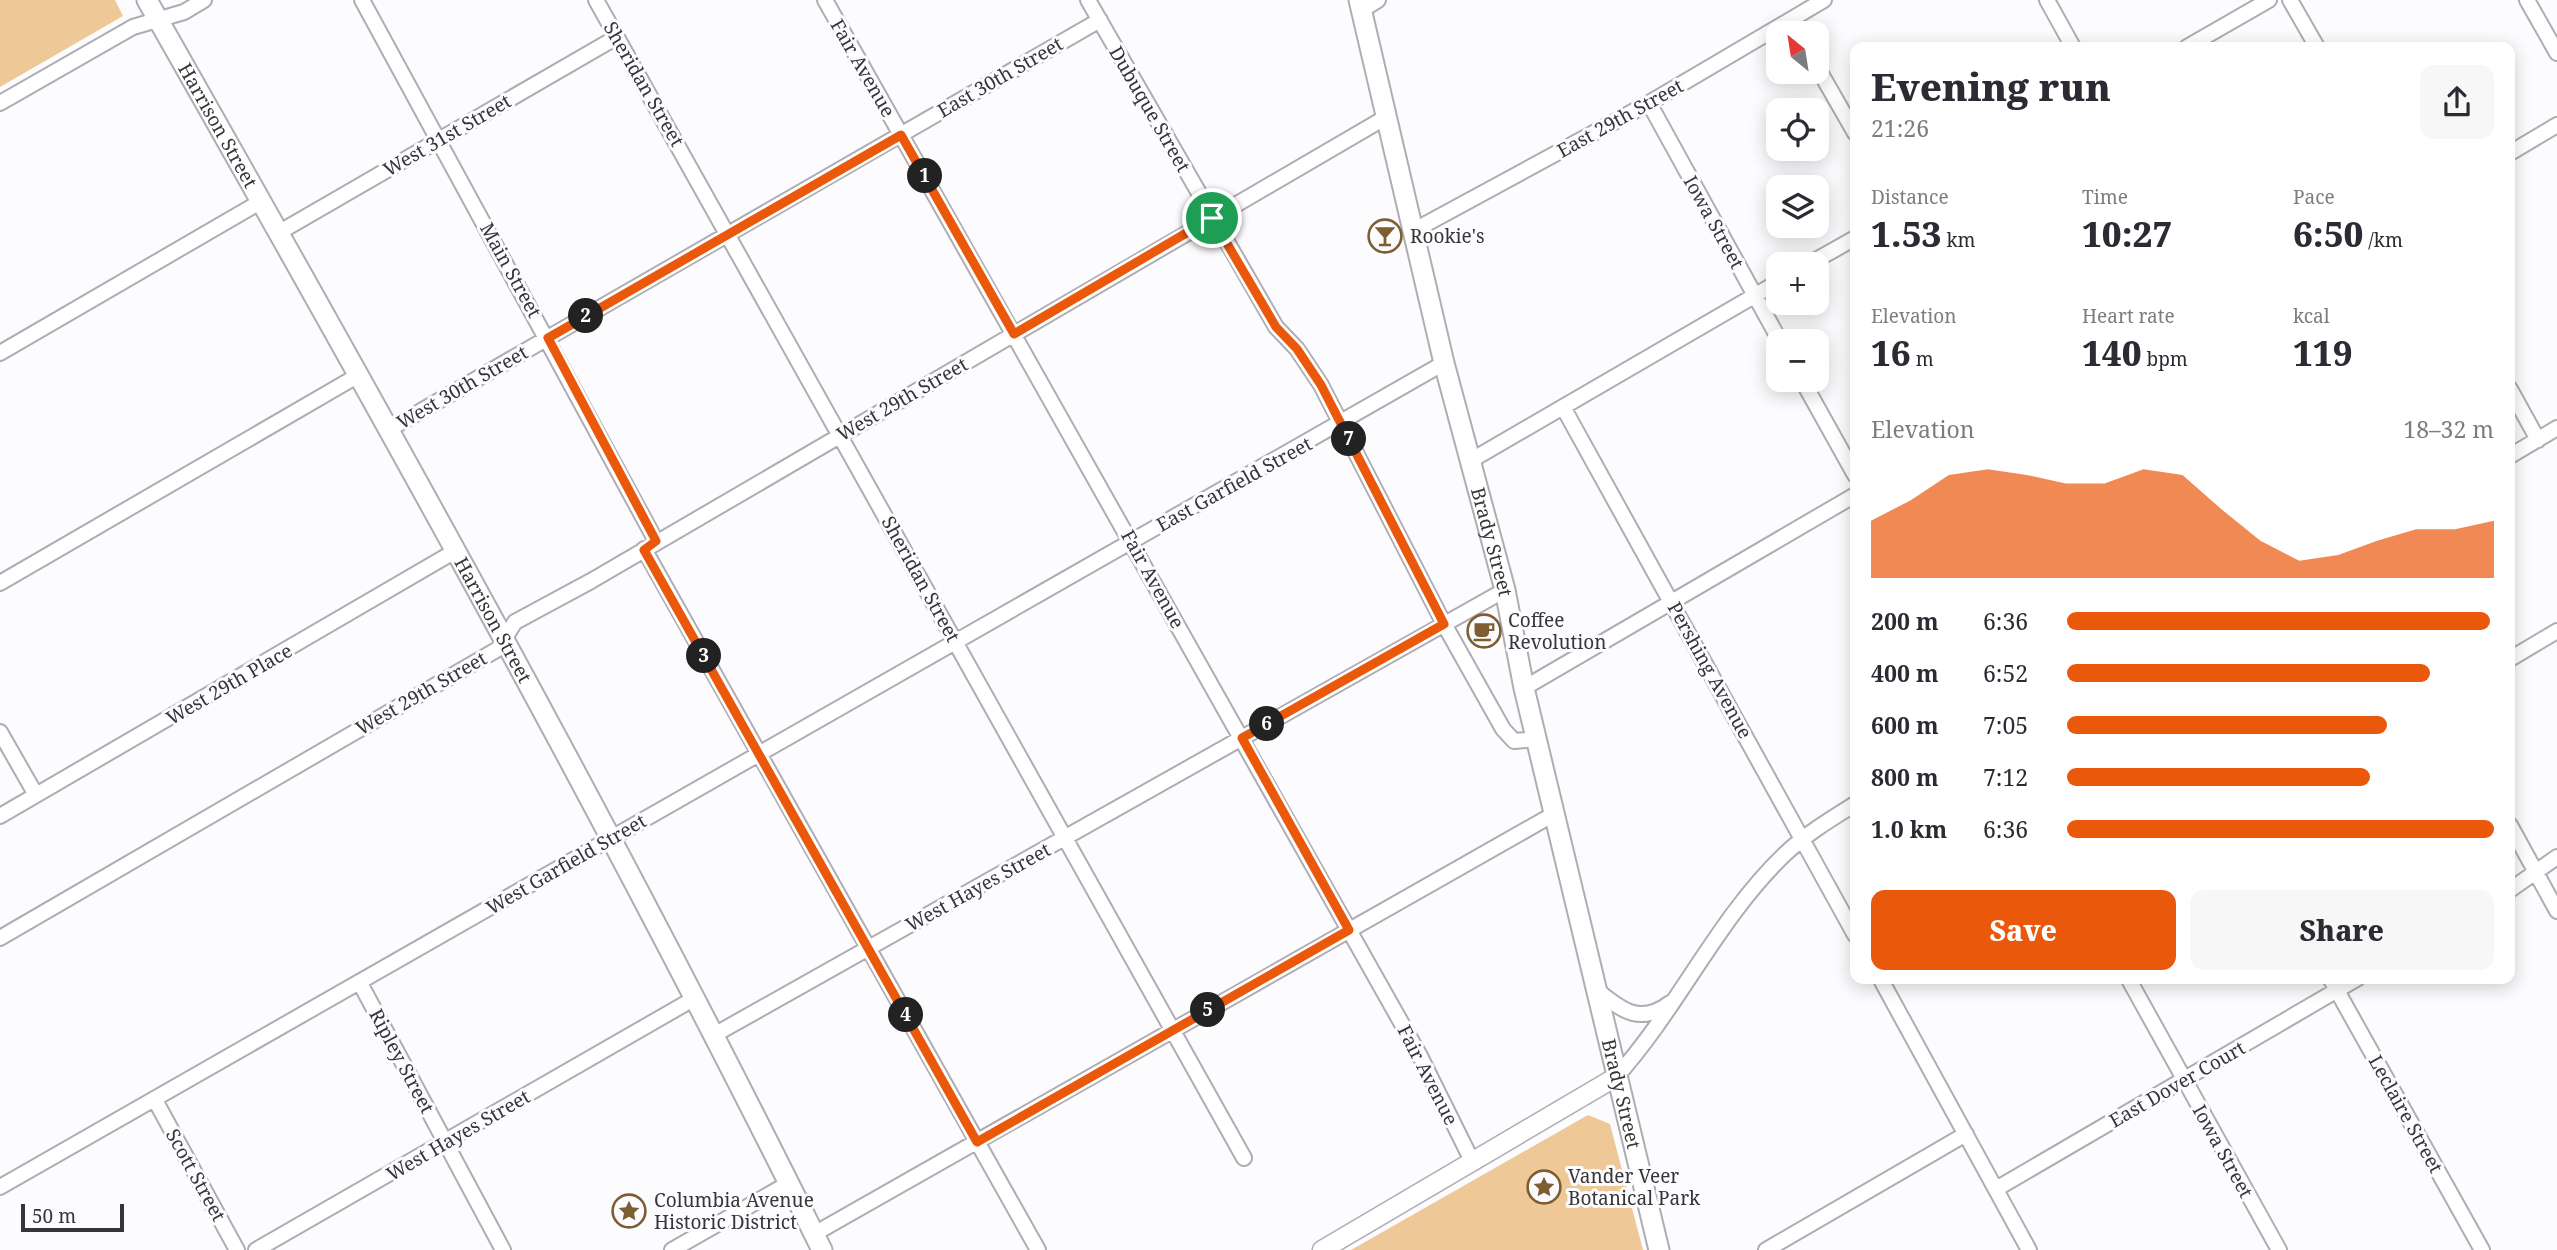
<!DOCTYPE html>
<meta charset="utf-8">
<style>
body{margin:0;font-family:"Noto Serif",serif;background:#f7f7f7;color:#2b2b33;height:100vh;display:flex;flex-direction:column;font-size:26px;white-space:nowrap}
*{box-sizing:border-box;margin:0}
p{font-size:23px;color:#7c7c81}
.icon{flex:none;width:38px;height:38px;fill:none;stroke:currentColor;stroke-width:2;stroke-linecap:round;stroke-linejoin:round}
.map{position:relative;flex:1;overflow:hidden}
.details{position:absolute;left:1850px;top:42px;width:665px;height:942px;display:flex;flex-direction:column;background:#fff;border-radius:14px;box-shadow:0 4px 18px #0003}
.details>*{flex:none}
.needle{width:46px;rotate:330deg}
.buttons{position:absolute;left:1766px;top:21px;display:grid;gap:14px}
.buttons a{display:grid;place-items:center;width:63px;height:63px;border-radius:14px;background:#fff;box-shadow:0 4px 18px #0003;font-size:35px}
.scale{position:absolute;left:21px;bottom:18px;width:103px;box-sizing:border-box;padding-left:7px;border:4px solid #363538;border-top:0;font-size:19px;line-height:24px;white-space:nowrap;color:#363538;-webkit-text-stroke:5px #fcfbfe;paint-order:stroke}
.pin{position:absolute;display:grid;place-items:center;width:60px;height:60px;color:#fff;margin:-30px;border:4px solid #fff;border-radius:50%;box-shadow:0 2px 7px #0007}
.km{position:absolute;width:35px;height:35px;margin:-18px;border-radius:50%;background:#222;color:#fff;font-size:19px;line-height:35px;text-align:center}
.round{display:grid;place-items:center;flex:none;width:74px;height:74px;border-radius:14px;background:#f7f7f7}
.summary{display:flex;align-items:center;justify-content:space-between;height:119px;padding:0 21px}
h1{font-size:38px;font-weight:800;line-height:52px}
.figures{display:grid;grid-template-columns:repeat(3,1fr);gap:10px;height:119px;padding:7px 21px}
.figures div{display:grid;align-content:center}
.figures b{font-size:35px;font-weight:800}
.figures small{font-size:19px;font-weight:400}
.figures p{font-size:19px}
.chart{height:196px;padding:14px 21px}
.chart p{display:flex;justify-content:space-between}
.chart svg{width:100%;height:126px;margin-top:7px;fill:#ea580c;opacity:.7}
.cta{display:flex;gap:14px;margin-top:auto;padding:14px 21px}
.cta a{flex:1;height:80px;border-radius:14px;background:#ea580c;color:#fff;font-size:28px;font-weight:800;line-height:80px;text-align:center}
.cta a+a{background:#f7f7f7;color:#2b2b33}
ul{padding:0 21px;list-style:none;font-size:23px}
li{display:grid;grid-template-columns:112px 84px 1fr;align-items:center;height:52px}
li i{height:18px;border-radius:9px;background:#ea580c}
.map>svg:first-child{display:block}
</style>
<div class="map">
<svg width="2557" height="1250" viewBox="0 0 2557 1250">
<rect width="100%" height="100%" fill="#fcfbfe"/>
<path fill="#eec997" d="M0 0H115L123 16 0 87Z
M1588 1115 1610 1124 1643 1250H1351Z"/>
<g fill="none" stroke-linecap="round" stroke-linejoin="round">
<defs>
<path id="minor" d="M362 0 656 541
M596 0 1244 1158
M825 0 1420 1056 1473 1163
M1088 0 1276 327 1297 349 1321 385 1444 624 1503 729 1514 741 1537 739
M2047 0 2073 47
M2290 0 2317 47
M2527 0 2557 53
M1362 10 1378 0
M2187 47 2269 0
M1816 65 1855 133
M0 103 133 27 184 12 204 0
M1649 103 1780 341
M2510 153 2557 125
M1413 231 1649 103 1824 0
M278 233 617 37
M1809 264 1855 238
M0 353 260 202
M1802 380 1855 475
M2510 389 2538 440
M1563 407 1855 935
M388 430 1100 20
M2510 456 2557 428
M1470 461 1778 282
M644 549 1038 1250
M0 583 357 376
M2510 659 2557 631
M1524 688 1855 495
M0 732 36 795
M0 816 457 550
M2510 825 2557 911
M2510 890 2557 857
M0 938 498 649 515 622 591 581 1388 116
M1880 978 2029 1250
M2128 978 2279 1250
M2330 978 2482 1250
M360 983 503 1250
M1598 991C1622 1011 1641 1025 1670 1003
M714 1035 1505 590
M1616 1077C1679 1007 1717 919 1785 854 1806 834 1831 819 1855 804
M155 1100 237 1250
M0 1187 1444 363
M1996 1189 2358 978
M814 1234 1554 814
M256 1250 695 998
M672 1250 789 1183
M1766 1250 1966 1134"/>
<path id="major" d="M1322 1250 1616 1077"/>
<g id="highway">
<path id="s1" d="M147 0C381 412 612 825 822 1250"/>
<path id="s2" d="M1359 0 1444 363 1505 590 1524 688 1659 1250"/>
</g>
</defs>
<use href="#minor" stroke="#afadb4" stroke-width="18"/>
<use href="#major" stroke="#afadb4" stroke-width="21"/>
<use href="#highway" stroke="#afadb4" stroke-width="23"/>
<use href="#minor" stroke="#fff" stroke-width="14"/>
<use href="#major" stroke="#fff" stroke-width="18"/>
<use href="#highway" stroke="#fff" stroke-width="19"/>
</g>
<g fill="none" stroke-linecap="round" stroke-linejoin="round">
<defs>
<path id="route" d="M901 135 1014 334 1212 218 1276 327 1297 349 1321 385 1444 624 1242 738 1349 930 977 1142 644 550 656 541 548 338Z"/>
</defs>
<use href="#route" stroke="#fff" stroke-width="14"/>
<use href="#route" stroke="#ea580c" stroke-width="9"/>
</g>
<defs>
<symbol id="bar-ring" viewBox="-11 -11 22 22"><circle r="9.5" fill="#fcfbfe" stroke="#7d5e33" stroke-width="1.5"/><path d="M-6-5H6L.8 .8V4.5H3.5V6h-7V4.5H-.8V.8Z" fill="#7d5e33"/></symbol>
<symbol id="cafe-ring" viewBox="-11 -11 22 22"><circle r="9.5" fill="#fcfbfe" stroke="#7d5e33" stroke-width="1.5"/><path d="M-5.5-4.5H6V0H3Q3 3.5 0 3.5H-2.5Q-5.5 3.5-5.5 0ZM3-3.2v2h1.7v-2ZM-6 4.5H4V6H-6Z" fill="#7d5e33"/></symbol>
<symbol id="sight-ring" viewBox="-11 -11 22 22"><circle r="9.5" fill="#fcfbfe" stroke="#7d5e33" stroke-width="1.5"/><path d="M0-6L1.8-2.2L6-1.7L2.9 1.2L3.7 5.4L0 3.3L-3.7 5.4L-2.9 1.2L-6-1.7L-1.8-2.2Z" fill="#7d5e33"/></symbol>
</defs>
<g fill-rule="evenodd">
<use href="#bar-ring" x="1366" y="217" width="38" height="38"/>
<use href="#cafe-ring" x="1465" y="612" width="38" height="38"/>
<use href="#sight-ring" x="1525" y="1168" width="38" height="38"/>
<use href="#sight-ring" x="610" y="1192" width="38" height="38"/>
</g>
<g text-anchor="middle" stroke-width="6" stroke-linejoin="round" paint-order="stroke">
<g font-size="19" fill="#363538" stroke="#fcfbfe">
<text transform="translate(863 68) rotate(60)" y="7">Fair Avenue</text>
<text transform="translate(1000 77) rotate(-30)" y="7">East 30th Street</text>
<text transform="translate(644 84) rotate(60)" y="7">Sheridan Street</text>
<text transform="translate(1150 109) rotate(60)" y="7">Dubuque Street</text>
<text transform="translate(1620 118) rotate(-29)" y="7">East 29th Street</text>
<text dy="7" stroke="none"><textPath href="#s1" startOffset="144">Harrison Street</textPath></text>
<text transform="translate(447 135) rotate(-30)" y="7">West 31st Street</text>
<text transform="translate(1714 222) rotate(61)" y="7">Iowa Street</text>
<text transform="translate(511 270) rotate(61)" y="7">Main Street</text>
<text transform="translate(462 387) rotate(-30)" y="7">West 30th Street</text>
<text transform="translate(902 399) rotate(-30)" y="7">West 29th Street</text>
<text transform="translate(1234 484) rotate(-29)" y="7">East Garfield Street</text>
<text dy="7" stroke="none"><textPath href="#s2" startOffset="558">Brady Street</textPath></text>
<text transform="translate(921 579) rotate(61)" y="7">Sheridan Street</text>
<text transform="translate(1153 579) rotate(61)" y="7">Fair Avenue</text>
<text dy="7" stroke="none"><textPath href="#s1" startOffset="710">Harrison Street</textPath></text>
<text transform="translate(1710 670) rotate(61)" y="7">Pershing Avenue</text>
<text transform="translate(229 684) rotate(-30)" y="7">West 29th Place</text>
<text transform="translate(421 693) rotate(-30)" y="7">West 29th Street</text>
<text transform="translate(566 864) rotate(-30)" y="7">West Garfield Street</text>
<text transform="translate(978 887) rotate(-29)" y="7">West Hayes Street</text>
<text transform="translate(402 1061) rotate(62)" y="7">Ripley Street</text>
<text transform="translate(1428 1075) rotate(63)" y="7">Fair Avenue</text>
<text transform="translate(2177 1084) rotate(-30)" y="7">East Dover Court</text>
<text dy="7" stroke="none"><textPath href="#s2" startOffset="1125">Brady Street</textPath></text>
<text transform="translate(2406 1114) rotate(61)" y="7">Leclaire Street</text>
<text transform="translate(458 1135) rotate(-30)" y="7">West Hayes Street</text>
<text transform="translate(2223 1151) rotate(61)" y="7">Iowa Street</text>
<text transform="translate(196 1175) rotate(61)" y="7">Scott Street</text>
</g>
<g font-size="19" fill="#363538" stroke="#fcfbfe" text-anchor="start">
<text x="1410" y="243">Rookie's</text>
<text x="1508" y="627">Coffee<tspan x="1508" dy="22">Revolution</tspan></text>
<text x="1568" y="1183">Vander Veer<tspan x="1568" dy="22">Botanical Park</tspan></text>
<text x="654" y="1207">Columbia Avenue<tspan x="654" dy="22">Historic District</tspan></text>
</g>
</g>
</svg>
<div class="buttons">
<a><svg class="needle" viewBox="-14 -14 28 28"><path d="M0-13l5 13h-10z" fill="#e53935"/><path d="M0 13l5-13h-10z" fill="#7c7c81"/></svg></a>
<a><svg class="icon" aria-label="locate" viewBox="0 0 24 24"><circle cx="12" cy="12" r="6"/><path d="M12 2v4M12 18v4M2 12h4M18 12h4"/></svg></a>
<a><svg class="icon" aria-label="layers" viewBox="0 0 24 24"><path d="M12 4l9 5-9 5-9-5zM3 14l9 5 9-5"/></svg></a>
<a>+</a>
<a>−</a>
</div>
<div class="scale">50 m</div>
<div class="pin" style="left:1212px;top:218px;background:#1e9e55"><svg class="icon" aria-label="arrive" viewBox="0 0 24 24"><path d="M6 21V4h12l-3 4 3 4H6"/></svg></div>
<b class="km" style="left:925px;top:176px">1</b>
<b class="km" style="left:586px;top:316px">2</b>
<b class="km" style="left:704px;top:656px">3</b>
<b class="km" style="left:906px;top:1015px">4</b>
<b class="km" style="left:1208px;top:1010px">5</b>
<b class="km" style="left:1267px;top:724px">6</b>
<b class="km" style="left:1349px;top:439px">7</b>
<section class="details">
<div class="summary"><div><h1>Evening run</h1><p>21:26</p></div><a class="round"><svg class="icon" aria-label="share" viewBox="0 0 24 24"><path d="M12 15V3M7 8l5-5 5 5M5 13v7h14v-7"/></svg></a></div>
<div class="figures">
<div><p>Distance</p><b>1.53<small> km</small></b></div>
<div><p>Time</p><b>10:27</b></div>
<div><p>Pace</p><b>6:50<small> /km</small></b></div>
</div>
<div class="figures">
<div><p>Elevation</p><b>16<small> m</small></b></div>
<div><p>Heart rate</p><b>140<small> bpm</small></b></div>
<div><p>kcal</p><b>119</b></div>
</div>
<div class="chart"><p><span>Elevation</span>18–32 m</p>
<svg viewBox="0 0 160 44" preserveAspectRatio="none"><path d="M0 44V24L10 17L20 8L30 6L40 8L50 11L60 11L70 6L80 8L90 20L100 31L110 38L120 36L130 31L140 27L150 27L160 24V44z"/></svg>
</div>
<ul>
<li><b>200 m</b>6:36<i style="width:99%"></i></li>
<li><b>400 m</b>6:52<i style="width:85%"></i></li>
<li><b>600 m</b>7:05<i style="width:75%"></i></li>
<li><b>800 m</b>7:12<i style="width:71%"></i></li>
<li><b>1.0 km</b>6:36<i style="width:100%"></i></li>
</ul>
<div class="cta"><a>Save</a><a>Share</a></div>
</section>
</div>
